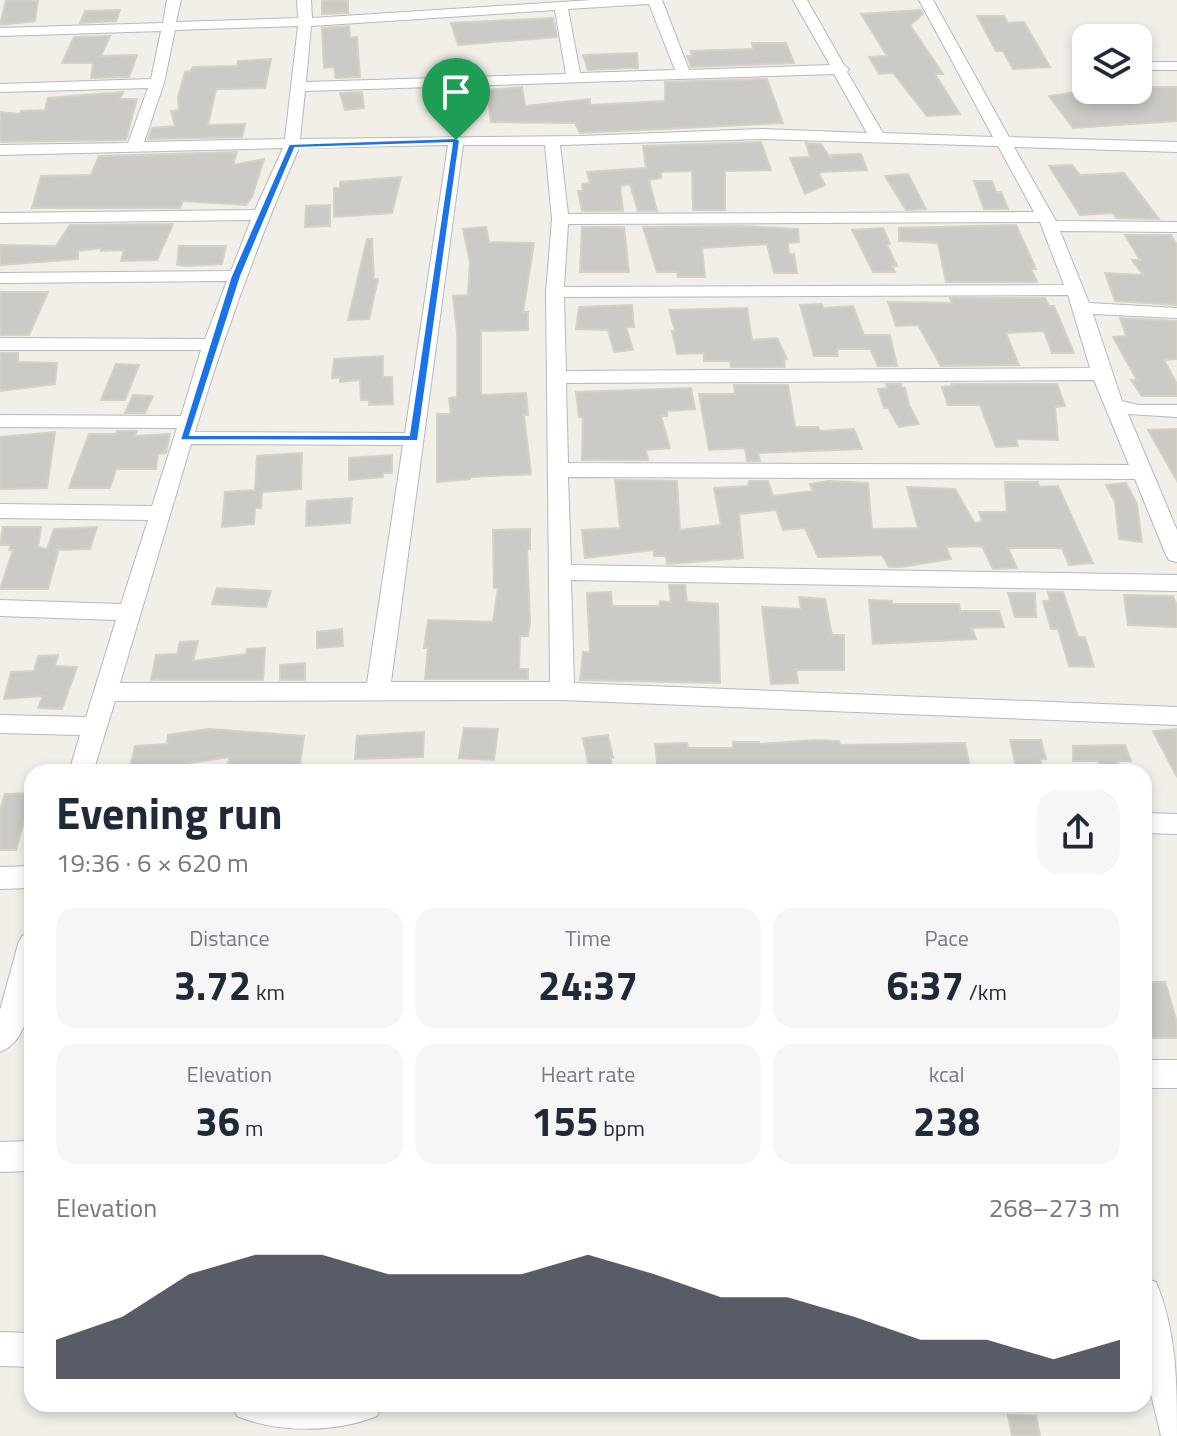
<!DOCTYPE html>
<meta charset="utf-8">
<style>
body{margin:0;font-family:"Titillium Web",sans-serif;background:#f6f6f7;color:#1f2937;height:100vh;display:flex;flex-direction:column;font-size:30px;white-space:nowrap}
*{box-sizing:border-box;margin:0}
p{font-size:26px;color:#747a83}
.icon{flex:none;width:44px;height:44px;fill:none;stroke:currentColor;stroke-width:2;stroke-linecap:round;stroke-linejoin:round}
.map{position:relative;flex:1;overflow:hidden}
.panel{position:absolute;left:24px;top:764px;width:1128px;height:648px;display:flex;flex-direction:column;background:#fff;border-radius:24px;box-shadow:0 4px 12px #0003}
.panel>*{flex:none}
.tools{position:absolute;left:1072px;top:24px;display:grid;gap:16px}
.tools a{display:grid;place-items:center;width:80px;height:80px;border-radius:16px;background:#fff;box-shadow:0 4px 12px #0003;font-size:40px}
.pin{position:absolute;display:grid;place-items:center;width:68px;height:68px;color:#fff;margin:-82px -34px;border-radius:50% 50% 50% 0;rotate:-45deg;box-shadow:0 0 8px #0007}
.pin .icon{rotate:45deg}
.round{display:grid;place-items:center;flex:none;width:84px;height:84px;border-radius:24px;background:#f6f6f7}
.headline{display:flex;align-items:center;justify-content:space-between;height:136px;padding:0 32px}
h1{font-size:44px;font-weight:700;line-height:60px}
.stats{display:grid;grid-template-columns:repeat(3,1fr);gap:12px;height:136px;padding:8px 32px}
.stats div{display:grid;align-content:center;border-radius:20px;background:#f6f6f7;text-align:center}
.stats b{font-size:40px;font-weight:700}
.stats small{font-size:22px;font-weight:400}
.stats p{font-size:22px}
.chart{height:224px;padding:16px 32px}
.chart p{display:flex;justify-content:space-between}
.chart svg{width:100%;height:144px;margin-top:8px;fill:#111827;opacity:.7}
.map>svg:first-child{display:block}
</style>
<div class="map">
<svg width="1177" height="1436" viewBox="0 0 1177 1436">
<rect width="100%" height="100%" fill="#f1efe8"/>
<path fill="#cccac5" stroke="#d6d1c6" stroke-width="2" d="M6 0H38L35 21 0 25Z
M322 0H348V13L322 14Z
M120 10 116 21 80 23 85 11Z
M921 10 923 14 910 25 943 74H935L960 114 927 116 893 73 879 74 869 57 887 56 861 14Z
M977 16H1004L1008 23 1024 22 1050 67 1013 69 1003 51H996Z
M553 18 557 37 458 45 451 23Z
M349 26 350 38 357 37 360 77 336 78 334 67 324 68 322 28Z
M110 36 101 56 137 55 129 77 91 78 93 63H62L74 37Z
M752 43H786L794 63 691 67 687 56H692L691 51 753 49Z
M637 53 638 68H628L588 70 583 55Z
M271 59 265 88 216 89 208 125 245 124 242 137 148 139 152 128 175 126 171 111 179 110 178 97 185 72 191 71 193 67 237 66 238 61Z
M767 79 783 123 580 133 575 123 491 122 487 90 522 87 525 106 590 99V105L665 101V82Z
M1138 87H1177V121L1073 128 1049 96 1092 90H1138Z
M123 92 120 99H137L126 140 0 142V112L20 114 21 111 45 110 48 98Z
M362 92 364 108 345 110 340 93Z
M761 142 771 170 725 171V210H693L692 171 661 172V178L649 180 657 211H638L630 184 620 186 623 211H582L578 191H583L582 184 590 183 587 172 646 168 643 146Z
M806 143 821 144 832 161 831 155 861 154 867 170 822 172 819 174 825 185 805 194 790 158 810 157Z
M237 152 233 165 264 159 252 197 246 205 184 201V199L180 208H32L41 176 91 175 99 156Z
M1072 165 1080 175 1124 173 1159 219 1116 218 1113 213 1080 215 1049 166Z
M908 174 926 209 906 210 885 176Z
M401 177 392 213 334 217V188H340V182Z
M974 181H992L996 192H1001L1008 209H984Z
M330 205V226L305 227 306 206Z
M173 224 157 260 121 261 124 250 101 251V248L78 251V259L0 265V245L56 246 70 225Z
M1016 225 1036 269H1031L1037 282H946L938 243 899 241V228Z
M743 226 798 229 799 242 788 243 789 254H794L797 273H774L767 244 702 248 705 277H678L677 272H657L643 227Z
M486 227 489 242 534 243 523 312H528V330L481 331V395L526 393 528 415H524L531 474 470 477V479L437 482V414H451L449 398 457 397V333L453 296 468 295 470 263 463 229Z
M582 227H624L629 272H580Z
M883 228 890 244 887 245 897 266H892L895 272H873L852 230Z
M1125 235H1171L1177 245V305L1115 301 1105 273 1143 275 1132 260H1140Z
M367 239H372L374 279H378L369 319 348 320Z
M179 246H226L222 264 186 266 177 265Z
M0 292H48L29 335H0Z
M950 298H1045L1049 306H1054L1074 353H1052L1044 331 1006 333 1019 365 941 366 918 325 896 326 888 302 952 303Z
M822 304 823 308 853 306 864 335H890L897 366H878L870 349H837L838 356H814L800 305Z
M632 305 634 327H626L633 350 614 352 608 330 576 329 579 307Z
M747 308 752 340 777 338 787 359 784 360 785 367H731L730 361H704V353L677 354 672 331H675L669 310Z
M1120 318 1177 321V359L1164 360 1177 384V396H1142L1131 380H1137L1113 337 1126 336Z
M0 353H18V362L57 363 55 384 0 391Z
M383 356V377H392L393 404 369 405V400H361L360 380 340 382V377L332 378 334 359Z
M116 364 139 365 125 400H101Z
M886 384H901L902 388H905L909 405 919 424 899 427 888 408H884L878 389 888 388Z
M952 384H1057L1065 406 1055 407 1058 440 1016 439 1018 446 996 447 980 405H948L942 387 953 386Z
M734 385H788L795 427H818L820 431 854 429 862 449 758 453 760 461H747L745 448 709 450 699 394H735Z
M691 388 695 409 667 411V416H661L670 448 646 450 648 460H582L583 417H579L576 392Z
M133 395 153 396 145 413H125Z
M1177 429V481L1148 430Z
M117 431H137L134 436 170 434 166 453 158 454 156 469H116L110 488H69L89 434H116Z
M55 432 47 488 0 489V437Z
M302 453 301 489 262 492 261 508H255L254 524 222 527 225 492 255 490 257 456Z
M392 455V473H383V477L349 480V458Z
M615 480 677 481 680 530 721 525 714 488 748 486 749 481H768L773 496 813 491 810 484 829 481 868 483 872 529 918 528 907 487 955 489 975 524 982 521 979 512H1007L1005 482H1038L1039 487 1058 486 1093 563 1069 565 1062 548H1008L1017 568 993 569 982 546 946 547 951 559 901 567H889L882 555 818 557 805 528 783 530 776 510 739 514 743 558 667 564 666 556H654V550L585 558 582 530 620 528Z
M1126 483 1137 504 1142 542 1119 539 1115 502 1106 485Z
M352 498 350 523 306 526 307 501Z
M3 527H41L38 547 47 549 54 529 97 527 90 549 53 550 58 552 48 589H0L13 550H9L11 545H0Z
M530 529V549H527L530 622 528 636H520L519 669H528V679H425L428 648H424L428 620 493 622 498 588H494L493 530Z
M669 585H685L687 602 718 604 720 683 580 680 583 652H590L587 593 611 592 612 606H659L660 601 671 602Z
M217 588 271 591 266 607 212 604Z
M1048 592H1063L1078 637H1085L1094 667 1069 666 1058 629H1051L1043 601H1050Z
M1008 593H1035L1036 617H1015Z
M1124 595 1173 596 1177 606V627L1128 625Z
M799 597 825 599 832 635H844V670H796L798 683 771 684 762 607 801 609Z
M869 600 892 601V604H959L960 611H999L1004 627 972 628 976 639 873 644Z
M342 629 343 646 317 648V632Z
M198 641 193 661 246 654 247 649 265 648 263 680H151L156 655 177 654 180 642Z
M58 655 55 666 77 667 62 709 38 708 43 696 4 699 11 672 34 671 38 656Z
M305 663V680H280V665Z
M464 728 498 729 494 760 459 758Z
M209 729 304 736 299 772H225L230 757 154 768 153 772H129L135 746 167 744 168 735Z
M1177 729V777L1153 731Z
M424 732 423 757 355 759 357 736Z
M608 735 613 758H611L612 772H590L583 738Z
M815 740 839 741 840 745 965 743 971 772H658L655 744 687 743 688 748H733V742H759L760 744Z
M1010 740H1041L1046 759H1040L1043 772H1017Z
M1125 745 1131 761H1117L1120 772H1102L1098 761H1073V746Z
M32 793 16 850H0V810L5 794Z
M1144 982H1165L1177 1022V1038H1148L1144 1025Z
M1008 1415 1036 1416 1040 1436H1012Z"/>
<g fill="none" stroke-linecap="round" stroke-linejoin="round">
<defs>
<path id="minor" d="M167 0H181L176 22 298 18 297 0H311L312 18 592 0H662L689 70 830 65 793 0H807L844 65 849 69 847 72 883 133 993 137 919 0H933L1009 137 1177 142V152L1014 147 1056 221 1177 222V232L1060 231 1089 303 1177 308V318L1093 314 1122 401 1138 405H1177V417L1128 414 1177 530V562L1169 560 1166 555 1135 479 568 477 571 565 1177 575V591L571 580 574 683 1177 707V725L562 700 115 701 93 772H69L80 735 0 733V715L86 717 116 620 0 616V600L121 604 148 520 0 518V504L152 506 177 428 0 427V415L181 416 201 350H0V338L205 339 227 281 0 283V273L231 271 251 220 0 223V213L255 210 283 148 0 155V145L128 143 148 88 0 92V84L151 79 161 31 0 36V28L163 23ZM649 4 675 70 580 73 568 9ZM555 10 566 74 306 82 311 26ZM298 26 285 139 144 142 164 83 175 30ZM834 74 867 133 761 129 580 136 300 139 305 91ZM761 139 998 146 1034 212 568 214 560 145ZM448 145 405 433 195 432C224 336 258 241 299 148ZM463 145H545L552 219 546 292 550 682H391ZM1040 222 1064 285 564 287 568 224ZM1068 295 1090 368 566 371 564 297ZM1094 380 1129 465 568 463 566 383ZM191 444 403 445 367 683H120Z
M1138 62H1177V70H1138Z
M1144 813 1177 814V834L1144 833Z
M32 866V888L0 889V867Z
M32 932C32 966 39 1037 0 1052V1010L18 944 22 936Z
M1144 1060H1177V1088H1144Z
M32 1141V1171L0 1172V1142Z
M1144 1278 1156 1282C1177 1333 1177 1382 1177 1436H1161L1144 1365Z
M0 1332 32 1333V1367L0 1366Z
M232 1404H382L377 1416C336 1433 277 1433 237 1416Z"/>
</defs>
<use href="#minor" stroke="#b5b8bc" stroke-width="2"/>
<use href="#minor" fill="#fff" fill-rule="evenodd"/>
</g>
<path fill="#1a73e8" stroke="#fff" stroke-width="2" fill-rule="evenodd" d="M456 138 460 140 418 441 180 440 231 276 289 144ZM452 143 409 435H190L241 276 295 148Z"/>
</svg>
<div class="tools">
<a><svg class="icon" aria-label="layers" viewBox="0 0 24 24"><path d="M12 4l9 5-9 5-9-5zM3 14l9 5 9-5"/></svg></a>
</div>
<div class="pin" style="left:456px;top:140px;background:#1e9e55"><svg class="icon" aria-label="arrive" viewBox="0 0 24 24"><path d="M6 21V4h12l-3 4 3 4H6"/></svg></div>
<section class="panel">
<div class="headline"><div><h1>Evening run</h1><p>19:36 · 6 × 620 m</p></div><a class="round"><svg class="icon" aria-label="share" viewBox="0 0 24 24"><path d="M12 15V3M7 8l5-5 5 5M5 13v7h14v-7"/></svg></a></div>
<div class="stats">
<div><p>Distance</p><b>3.72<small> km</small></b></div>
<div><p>Time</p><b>24:37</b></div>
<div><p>Pace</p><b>6:37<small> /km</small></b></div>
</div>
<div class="stats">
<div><p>Elevation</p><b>36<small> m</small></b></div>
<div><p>Heart rate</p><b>155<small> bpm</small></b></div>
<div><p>kcal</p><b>238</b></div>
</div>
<div class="chart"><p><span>Elevation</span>268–273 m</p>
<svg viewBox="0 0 160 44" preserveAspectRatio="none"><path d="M0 44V32L10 25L20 12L30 6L40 6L50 12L60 12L70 12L80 6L90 12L100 19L110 19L120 25L130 32L140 32L150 38L160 32V44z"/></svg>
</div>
</section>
</div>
